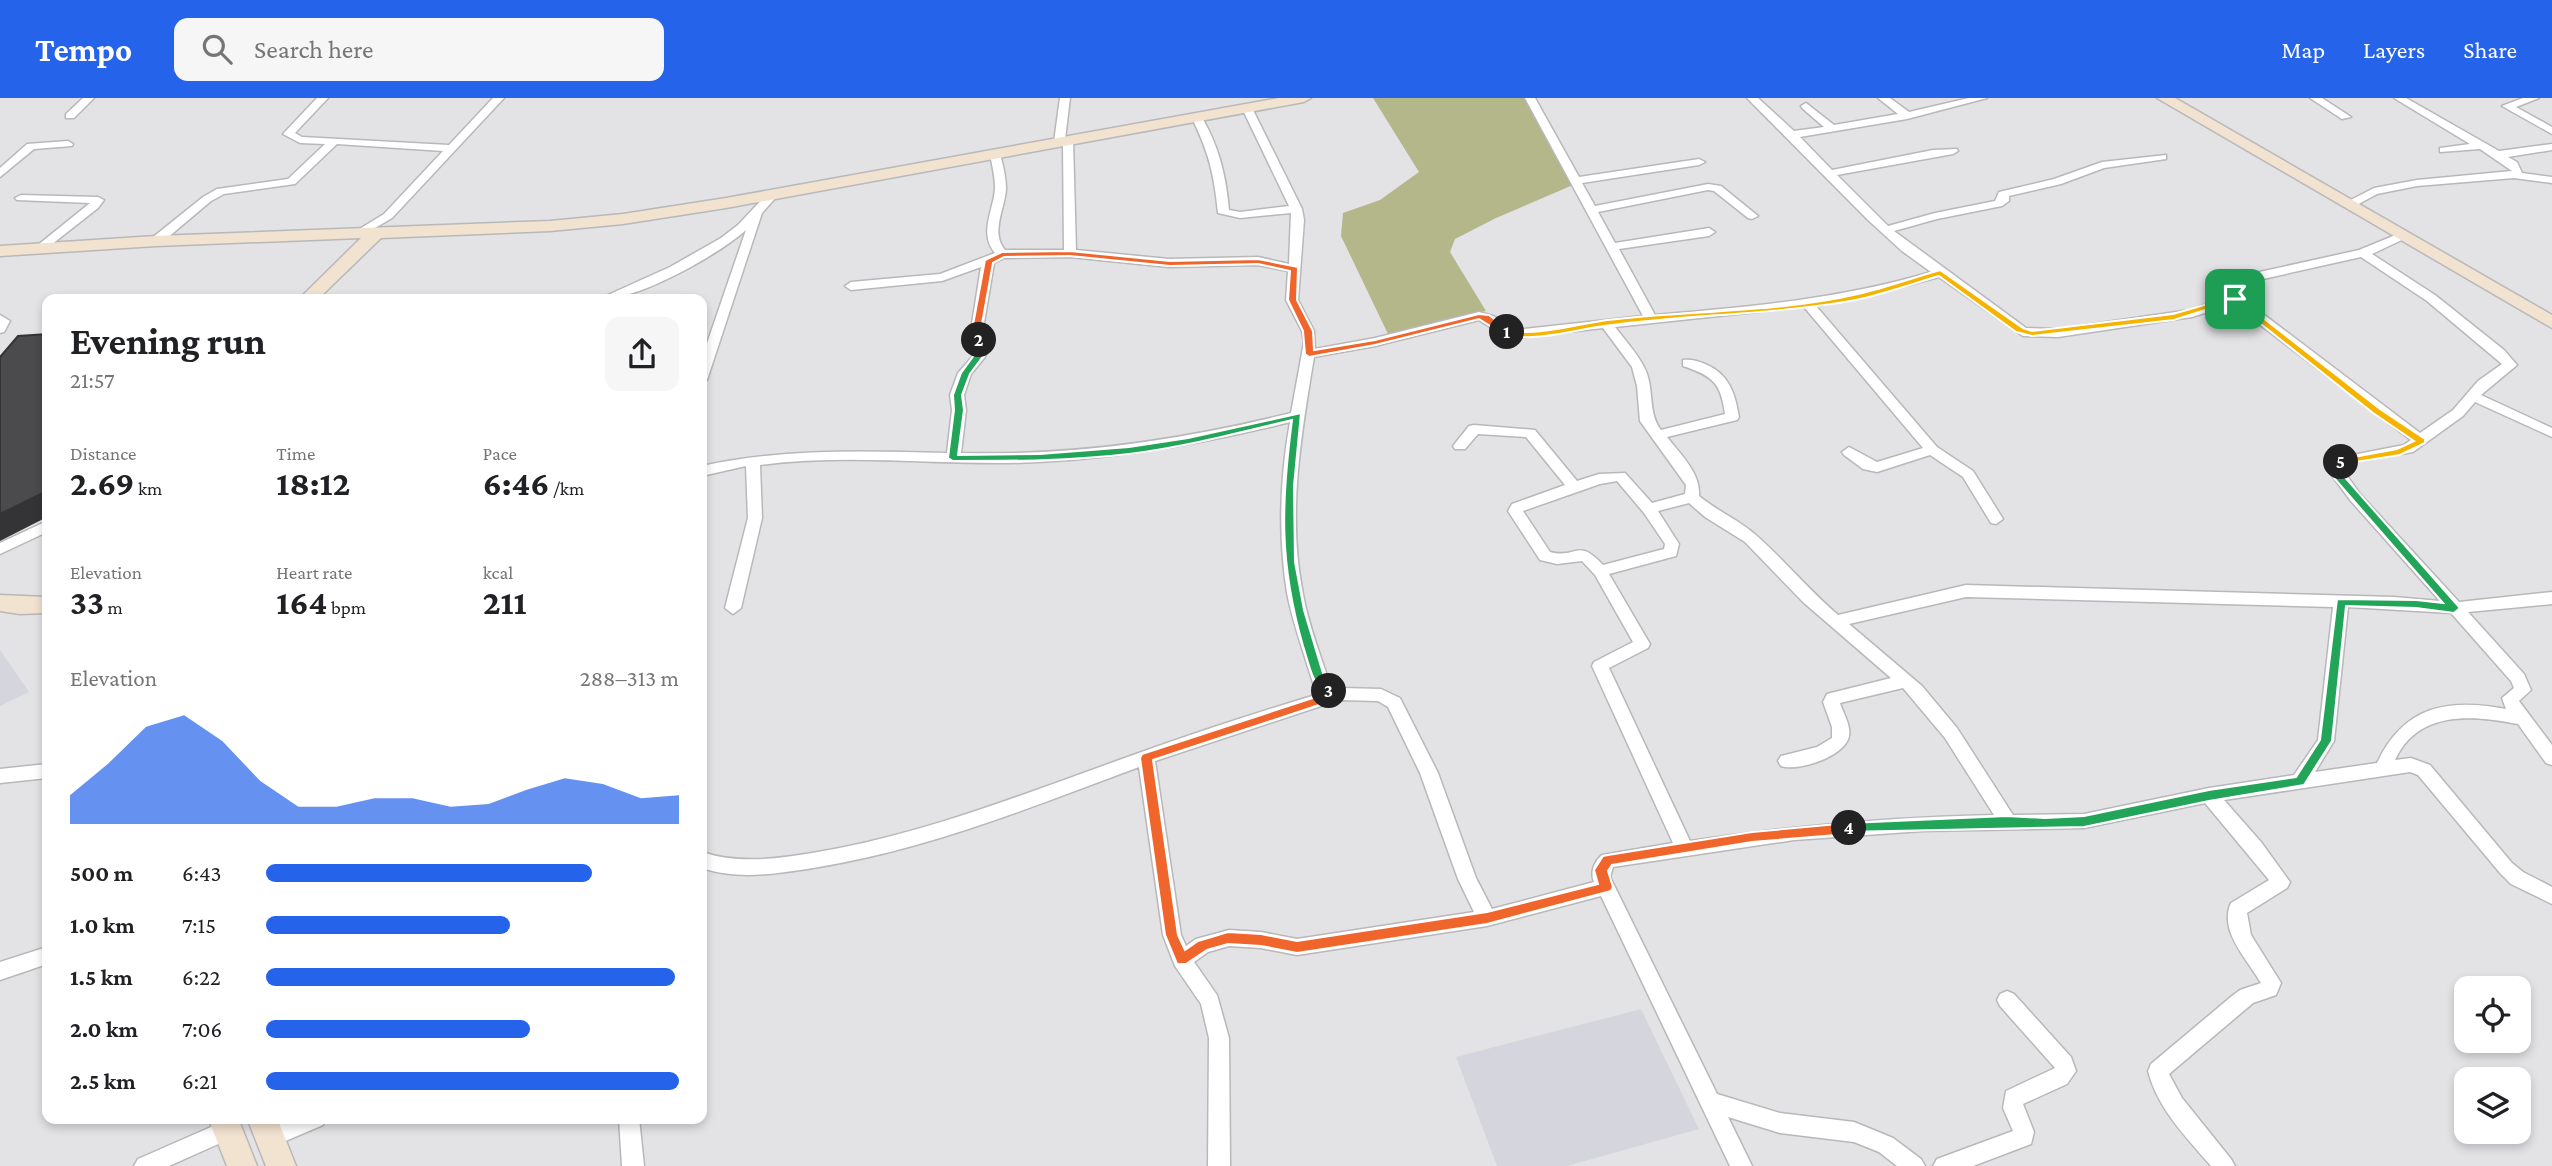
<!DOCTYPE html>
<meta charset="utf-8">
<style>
body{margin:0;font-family:"Crimson Pro",serif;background:#f6f6f6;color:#202124;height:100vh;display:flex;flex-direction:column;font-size:26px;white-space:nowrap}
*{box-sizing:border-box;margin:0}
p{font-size:23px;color:#757577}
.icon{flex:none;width:38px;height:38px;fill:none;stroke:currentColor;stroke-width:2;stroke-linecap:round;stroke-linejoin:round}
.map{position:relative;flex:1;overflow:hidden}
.panel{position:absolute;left:42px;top:196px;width:665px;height:830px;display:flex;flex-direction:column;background:#fff;border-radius:14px;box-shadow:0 4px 10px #0003}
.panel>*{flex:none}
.controls{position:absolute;left:2454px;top:878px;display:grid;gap:14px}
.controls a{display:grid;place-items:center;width:77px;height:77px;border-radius:14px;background:#fff;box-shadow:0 4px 10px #0003;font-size:35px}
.pin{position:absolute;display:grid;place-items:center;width:60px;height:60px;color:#fff;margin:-30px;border-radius:14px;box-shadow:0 4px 10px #0006}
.km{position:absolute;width:35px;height:35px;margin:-18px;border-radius:50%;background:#222;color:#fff;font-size:19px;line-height:35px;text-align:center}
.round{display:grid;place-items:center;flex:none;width:74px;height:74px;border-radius:14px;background:#f6f6f6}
.head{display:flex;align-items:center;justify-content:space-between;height:119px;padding:0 28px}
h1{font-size:38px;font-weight:700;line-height:52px}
.metrics{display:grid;grid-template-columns:repeat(3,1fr);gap:10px;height:119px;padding:7px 28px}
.metrics div{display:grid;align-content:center}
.metrics b{font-size:35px;font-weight:700}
.metrics small{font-size:19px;font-weight:400}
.metrics p{font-size:19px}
.chart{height:196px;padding:14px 28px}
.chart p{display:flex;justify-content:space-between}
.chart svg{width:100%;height:126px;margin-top:7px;fill:#2563eb;opacity:.7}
ul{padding:0 28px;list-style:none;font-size:23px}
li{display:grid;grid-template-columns:112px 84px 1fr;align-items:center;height:52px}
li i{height:18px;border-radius:9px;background:#2563eb}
header{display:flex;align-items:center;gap:42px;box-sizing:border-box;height:98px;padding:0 35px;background:#2563eb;color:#fff}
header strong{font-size:33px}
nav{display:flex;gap:38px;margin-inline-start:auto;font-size:24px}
.search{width:490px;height:63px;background:#f6f6f6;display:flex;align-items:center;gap:18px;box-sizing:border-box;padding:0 24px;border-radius:14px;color:#757577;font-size:26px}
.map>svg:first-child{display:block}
</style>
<header>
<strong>Tempo</strong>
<div class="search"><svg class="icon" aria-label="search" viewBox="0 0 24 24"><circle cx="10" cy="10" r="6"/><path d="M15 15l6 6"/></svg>Search here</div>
<nav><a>Map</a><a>Layers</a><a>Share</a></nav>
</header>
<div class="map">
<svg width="2552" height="1068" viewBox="0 0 2552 1068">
<rect width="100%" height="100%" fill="#e3e3e6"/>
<path fill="#d5d5de" d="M0 552 29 594 0 608Z
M1641 911 1699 1031 1567 1068H1497L1456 959Z"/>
<path fill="#b3b78a" d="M1373 0H1525L1573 87 1496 120 1455 141 1450 154 1486 213 1388 236 1341 138 1343 115 1380 102 1419 74Z"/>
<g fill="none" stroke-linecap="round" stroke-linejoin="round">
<defs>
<path id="minor" d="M83 0H94L74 20H66V16Z
M317 0H328L295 35 302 39 449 47 493 0H504L392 120 363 137 359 139 353 135 384 116 443 53 337 46 295 86 224 96 211 103 160 146H152V140L203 99 217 91 288 81 325 46 300 45 283 36Z
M1060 0H1070L1065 41 1073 43 1076 152 1169 161 1258 159 1289 166 1291 115 1240 120 1218 115C1214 76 1209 55 1192 20L1201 18C1219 48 1226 78 1229 112L1240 114 1289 108 1242 10 1251 8 1302 111 1304 122 1298 202 1314 233 1315 251 1375 240 1479 214 1493 218 1516 232 1643 218 1525 0H1535L1579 79 1699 61 1705 64 1699 67 1582 85 1595 108 1708 86 1721 88 1758 118 1752 121 1748 120 1714 93 1708 92 1598 114 1615 145 1709 130 1715 134 1709 138 1619 151 1655 217C1749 209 1841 201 1931 174L1902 153 1868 122 1747 0H1758L1794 33 1824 29 1802 10 1801 8 1806 5 1834 27 1898 16 1878 0H1890L1909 14 1969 0H1987L1907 21 1800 39 1832 72 1933 52 1957 51 1958 53 1953 56 1837 77 1888 128 1935 115 1995 103 1999 94 2054 81 2102 64 2166 57V61L2104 70 2061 86 2009 98V103L2002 108 1937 121 1894 133 2026 230 2058 231 2190 212 2231 198 2244 180 2255 175 2359 152 2398 136H2406V140L2372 156 2435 197 2504 252 2517 267 2481 297 2552 330V339L2475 304 2463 318 2413 354 2353 364 2347 366 2343 372 2360 396 2459 504 2552 494V506L2468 514 2524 576 2531 592 2519 603 2552 647V667L2546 665 2518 626C2472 617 2418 612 2395 662L2411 660 2430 667 2512 765 2523 774 2552 789V806L2511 786 2500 775 2418 677 2410 674 2224 702 2261 744 2290 784 2287 790 2247 815 2251 837 2281 885 2276 897 2253 905 2169 976 2182 1000 2231 1061 2235 1068H2211C2187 1040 2157 1010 2148 973L2151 966 2232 898 2240 892 2261 885C2248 862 2218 833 2231 805L2269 782 2205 705 2084 730 1923 733 1794 742 1613 769 1610 779 1717 996 1780 1015 1854 1024 1893 1040 1921 1061 1925 1068H1897L1879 1054 1854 1044 1780 1035 1728 1019 1752 1068H1730L1601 798 1487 828 1297 857 1261 850 1229 848 1208 854 1194 864 1217 897 1229 940 1230 1068H1208L1209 940 1201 906 1175 868 1163 837 1139 669C1032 709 926 752 813 770 775 776 738 782 702 770V754C738 766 775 761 812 755 924 737 1029 694 1136 656 1197 634 1259 614 1322 595L1314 588C1305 558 1293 526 1287 495 1278 439 1280 380 1290 324 1198 347 1105 363 1011 365 927 366 843 356 760 367L762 420 741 510 733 516 725 510 748 420 746 368 702 378V368C783 350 864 353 947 355L952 312 950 297 958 275 973 258 976 246 970 238 981 169 942 183 851 192 845 188 851 184 940 176 995 155C978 135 994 112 995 90 995 78 992 67 990 56L995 53 1000 56C1003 67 1006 79 1006 91 1005 111 990 134 1005 152H1064L1063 46 1054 44ZM1070 159 1169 169 1258 167 1288 173 1286 202 1302 233 1304 244 1291 315C1183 342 1073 358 961 355L966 312 964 297 971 276 985 259 989 246 982 237 994 165 1004 160ZM2361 159 2427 203 2502 266 2478 283 2453 312 2420 335 2242 200 2252 186 2263 181ZM1939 179 2023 238 2058 239 2192 219 2233 206 2411 342 2404 347 2337 360 2328 372 2350 402 2440 503 2394 499 1966 487 1838 517C1809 492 1785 463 1757 438 1739 422 1717 413 1699 398 1701 375 1680 356 1667 339L1737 322 1739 319C1735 295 1729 276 1705 266 1698 263 1691 261 1683 262V268C1713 278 1721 285 1725 316L1661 332C1647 314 1655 289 1644 269 1637 255 1624 241 1615 229L1804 209 1923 350 1877 364 1849 349 1842 354 1844 357 1863 371 1877 374 1930 357 1963 379 1991 425 1996 426 2003 421 1973 373 1937 349 1816 208 1864 199ZM1479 222 1501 236 1516 240 1603 230 1632 269 1637 288 1640 323 1686 387 1685 396 1652 405 1625 375 1599 376 1577 383 1535 332 1474 327 1469 328 1453 348 1455 351H1465L1478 336 1526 339 1565 387 1512 406 1508 413 1540 462 1557 466 1582 463 1595 477 1633 544 1594 564 1592 568 1673 745 1602 757C1594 764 1590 774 1594 784L1492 811 1476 780 1438 675 1400 600 1381 591 1341 590 1329 584C1320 555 1308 526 1303 496 1287 417 1301 337 1314 259L1375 248ZM1617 383 1644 415 1665 446 1664 451 1603 467C1577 439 1578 461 1550 454L1523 413 1600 386ZM1689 405 1705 419 1745 444 1803 504 1891 580 1827 596 1823 604 1832 629V640L1817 649 1781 658 1778 663 1781 668C1798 674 1846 658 1849 638 1851 627 1843 615 1840 605L1903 590 1945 640 1994 717C1890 719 1792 728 1690 743L1609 570 1648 550 1650 546 1609 476 1676 458 1679 446 1658 413ZM1966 499 2333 509 2318 642 2294 677 2209 690 2084 716 2013 717 1957 630 1922 588 1849 526ZM2348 509 2451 515 2511 583 2514 590 2502 600 2506 611C2447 600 2404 608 2377 665L2315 674 2334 643ZM1339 602 1378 603 1388 609 1420 675 1458 781 1474 814 1297 841 1261 834 1229 832 1196 841 1186 848 1181 837 1155 663Z
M2310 0H2322L2351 19 2342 21Z
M2394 0H2406L2499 53 2552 46V52L2508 59 2517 64 2522 75 2552 79V85L2514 80 2417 88 2377 96 2353 109H2345V105L2374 90 2417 82 2512 73 2480 51 2440 54V50L2470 46Z
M2523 0H2539L2516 9 2552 29V36L2502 8Z
M68 43 73 46 72 48 34 51 0 79V70L27 46Z
M772 94 778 97 762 115 707 282 702 283V260L746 132C716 158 637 203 599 201L670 169 721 140 738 127 768 95Z
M21 97 98 99 104 102 98 110 42 154 36 150 38 147 90 105 17 102 15 100Z
M0 217 10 223 4 234 0 235Z
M47 423V434L0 456V445Z
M47 666V680L0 685V671Z
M47 849V866L0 882V864Z
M2007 893 2014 896 2071 959 2076 973 2067 986 2023 1006 2034 1034 2031 1046 1973 1068H1933L1937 1061 2013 1033 2003 1010 2006 993 2055 970 2000 908 1997 902 2000 896Z
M291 1020H326L323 1027 276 1047 269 1050 262 1047 259 1040 262 1033Z
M619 1020H639L644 1068H622Z
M227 1022 234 1025 237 1032 234 1039 169 1068H134L138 1061Z"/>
<path id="secondary" d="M1279 0H1311L1304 4 726 110 623 126 550 133 381 140 318 201H299L361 140 156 148 0 158V148L156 138 550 123 623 116 726 100Z
M2157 0H2175L2552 217V230Z
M0 497 47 499V515L20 516 0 513Z
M208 1020H238L257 1068H227Z
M247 1020H277L296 1068H266Z"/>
</defs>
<use href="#minor" stroke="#b8b8ba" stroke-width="3"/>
<use href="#secondary" stroke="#b8b8ba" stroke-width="3"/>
<use href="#minor" fill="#fff" fill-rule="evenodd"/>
<use href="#secondary" fill="#f2e2d0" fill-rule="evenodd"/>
</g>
<path fill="#343436" d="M47 393V419L0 443V416Z"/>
<path fill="#4b4b4d" stroke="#343436" stroke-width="2" d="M47 236V393L0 416V259L18 238Z"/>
<path fill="#f5b400" stroke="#fff" stroke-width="2" d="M1940 172 2023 230 2032 233 2173 216 2235 198 2240 201 2174 222 2032 238 2016 234 1939 178C1912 186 1884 196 1856 202 1769 218 1679 216 1591 230 1570 234 1519 246 1502 234L1507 232C1535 239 1578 226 1607 222 1690 212 1776 215 1858 196 1885 190 1912 180 1940 172Z"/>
<path fill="#f0652b" stroke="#fff" stroke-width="2" d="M1070 153 1170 163 1258 161 1298 169 1297 202 1313 233 1314 252 1375 242 1479 216 1489 217 1511 234 1503 236 1479 221 1375 247 1309 259 1305 256 1303 233 1288 202 1290 173 1258 166 1170 168 1070 158 1004 159 993 165 980 237 984 242 976 244 971 238 985 162 1002 154Z"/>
<path fill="#22a559" stroke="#fff" stroke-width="2" d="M976 240H982L987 246V253L970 276 962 297 964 312 958 357 1040 356 1129 349 1188 340 1301 315 1294 388 1295 464 1304 512 1325 582 1334 590V596H1325C1311 583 1309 566 1303 548 1279 465 1281 406 1292 322 1238 335 1184 349 1129 356 1071 363 1012 363 953 363L948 360 954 312 953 297 961 275 977 253Z"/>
<path fill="#f0652b" stroke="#fff" stroke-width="2" d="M1329 589 1343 592V599L1153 662 1178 837 1185 852 1198 843 1228 834 1261 836 1297 843 1487 814 1598 786 1594 772 1603 758 1608 757 1752 734 1849 725 1855 730 1849 736 1752 744 1612 767 1608 773 1613 789 1611 793 1487 826 1297 855 1261 848 1228 846 1207 852 1186 866H1177L1165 837 1140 660 1142 656 1325 596V590Z"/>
<path fill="#22a559" stroke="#fff" stroke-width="2" d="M2337 362H2345L2346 364 2340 372 2342 376 2460 510 2454 515 2416 510 2346 508 2332 643 2304 687 2209 703 2084 729 1844 734V727L1849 725 2007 718 2045 720 2084 718 2209 692 2296 679 2320 642 2337 501 2416 502 2443 505 2334 380 2330 372Z"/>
<path fill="#f5b400" stroke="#fff" stroke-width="2" d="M2235 198 2380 311 2425 341V345L2400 357 2337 367V362L2397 351 2414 343 2373 315 2232 203 2231 201Z"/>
</svg>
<div class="controls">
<a><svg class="icon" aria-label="locate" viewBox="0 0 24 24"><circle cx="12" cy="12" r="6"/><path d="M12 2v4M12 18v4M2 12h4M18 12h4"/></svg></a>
<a><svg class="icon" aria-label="layers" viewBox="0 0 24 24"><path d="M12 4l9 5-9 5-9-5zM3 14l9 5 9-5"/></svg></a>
</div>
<div class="pin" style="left:2235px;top:201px;background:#1e9e55"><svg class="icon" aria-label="arrive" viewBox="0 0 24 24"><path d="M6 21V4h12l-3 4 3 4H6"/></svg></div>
<b class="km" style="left:1507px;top:234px">1</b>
<b class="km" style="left:979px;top:242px">2</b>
<b class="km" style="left:1329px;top:593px">3</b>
<b class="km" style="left:1849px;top:730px">4</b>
<b class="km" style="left:2341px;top:364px">5</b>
<section class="panel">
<div class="head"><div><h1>Evening run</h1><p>21:57</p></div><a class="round"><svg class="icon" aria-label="share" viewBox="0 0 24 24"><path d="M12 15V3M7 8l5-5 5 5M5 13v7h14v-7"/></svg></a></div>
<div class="metrics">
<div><p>Distance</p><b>2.69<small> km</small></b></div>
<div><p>Time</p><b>18:12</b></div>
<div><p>Pace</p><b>6:46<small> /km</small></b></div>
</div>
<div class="metrics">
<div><p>Elevation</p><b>33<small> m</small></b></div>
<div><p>Heart rate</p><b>164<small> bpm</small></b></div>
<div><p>kcal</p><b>211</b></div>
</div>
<div class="chart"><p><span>Elevation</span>288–313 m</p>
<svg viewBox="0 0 160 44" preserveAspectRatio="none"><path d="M0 44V34L10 23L20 10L30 6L40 15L50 29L60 38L70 38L80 35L90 35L100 38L110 37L120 32L130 28L140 30L150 35L160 34V44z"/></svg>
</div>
<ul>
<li><b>500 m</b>6:43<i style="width:79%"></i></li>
<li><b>1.0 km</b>7:15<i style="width:59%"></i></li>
<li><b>1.5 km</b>6:22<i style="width:99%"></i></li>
<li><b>2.0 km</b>7:06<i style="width:64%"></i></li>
<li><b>2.5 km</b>6:21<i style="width:100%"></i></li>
</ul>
</section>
</div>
